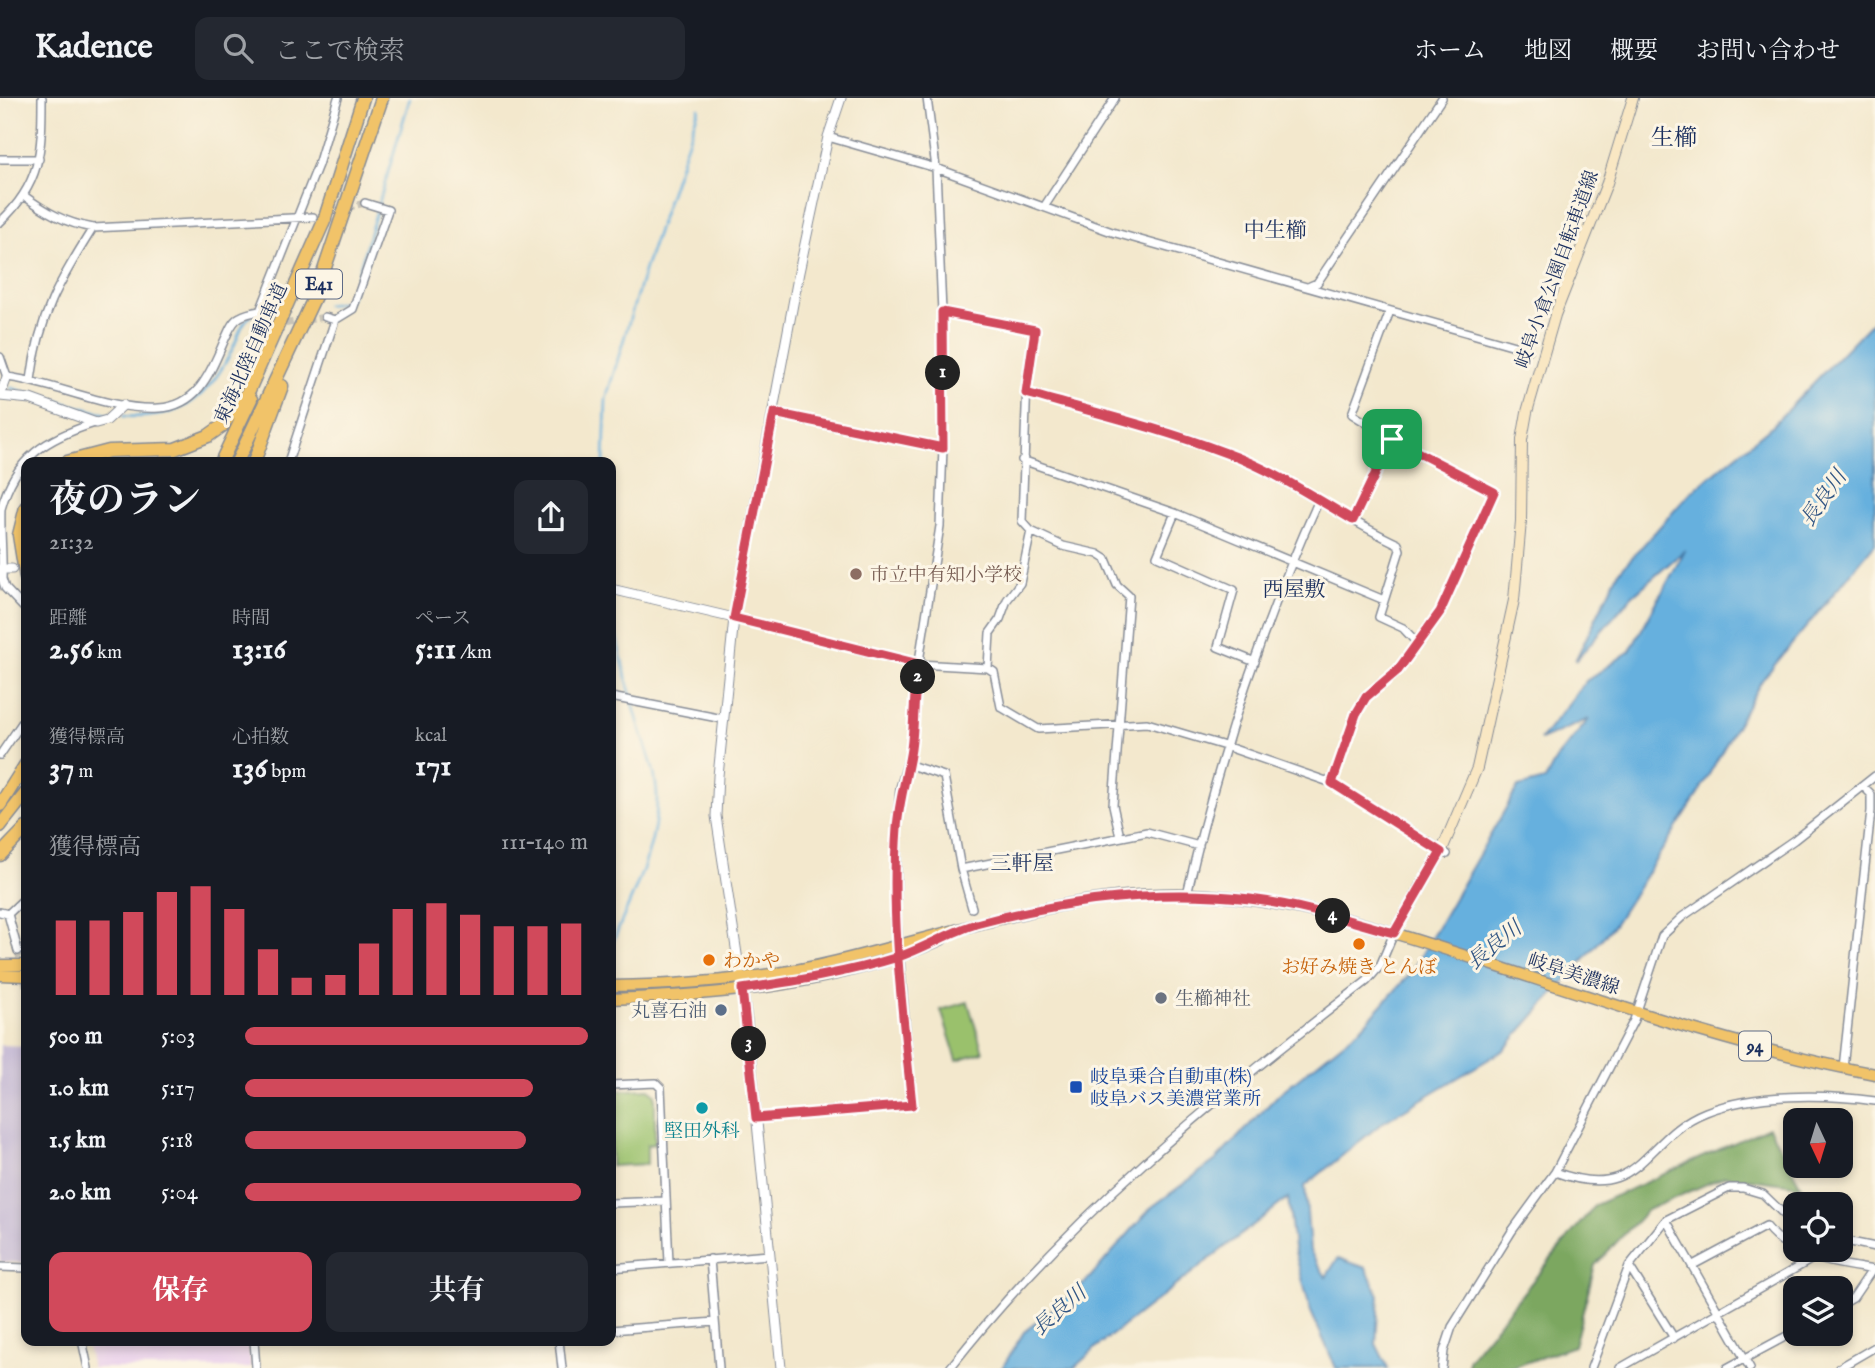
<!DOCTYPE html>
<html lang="ja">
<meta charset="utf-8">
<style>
body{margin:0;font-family:"IM FELL English","Noto Serif JP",serif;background:#242831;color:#f1f3f6;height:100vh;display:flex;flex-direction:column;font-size:26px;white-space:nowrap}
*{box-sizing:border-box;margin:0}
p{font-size:23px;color:#9ea1a6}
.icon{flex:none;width:38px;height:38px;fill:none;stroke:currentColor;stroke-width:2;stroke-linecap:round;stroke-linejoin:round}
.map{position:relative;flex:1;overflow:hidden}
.drawer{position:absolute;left:21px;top:359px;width:595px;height:889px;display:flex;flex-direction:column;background:#171b24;border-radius:14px;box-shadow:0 4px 10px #0003}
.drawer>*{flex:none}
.needle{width:46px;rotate:176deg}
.fabs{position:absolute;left:1783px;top:1010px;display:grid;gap:14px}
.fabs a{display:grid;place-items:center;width:70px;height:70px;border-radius:14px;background:#171b24;box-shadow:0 4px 10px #0003;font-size:35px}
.pin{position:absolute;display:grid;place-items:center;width:60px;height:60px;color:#fff;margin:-30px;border-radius:14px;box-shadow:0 4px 10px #0006}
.km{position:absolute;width:35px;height:35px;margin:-18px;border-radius:50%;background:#222;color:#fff;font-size:19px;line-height:35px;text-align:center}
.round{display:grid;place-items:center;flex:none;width:74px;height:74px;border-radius:14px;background:#242831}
.headline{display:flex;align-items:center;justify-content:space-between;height:119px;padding:0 28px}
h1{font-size:38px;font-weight:700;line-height:52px}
.stats{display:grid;grid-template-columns:repeat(3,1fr);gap:10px;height:119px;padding:7px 28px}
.stats div{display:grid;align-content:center}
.stats b{font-size:30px;font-weight:700}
.stats small{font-size:19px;font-weight:400}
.stats p{font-size:19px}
.chart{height:196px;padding:14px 28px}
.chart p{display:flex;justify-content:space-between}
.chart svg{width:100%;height:126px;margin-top:7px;stroke:#d1495b;stroke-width:6}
.action{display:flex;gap:14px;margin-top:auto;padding:14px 28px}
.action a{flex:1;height:80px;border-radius:14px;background:#d1495b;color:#fff;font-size:28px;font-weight:700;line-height:80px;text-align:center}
.action a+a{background:#242831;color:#f1f3f6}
ul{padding:0 28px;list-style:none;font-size:23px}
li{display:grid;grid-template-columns:112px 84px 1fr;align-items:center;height:52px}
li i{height:18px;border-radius:9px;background:#d1495b}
header{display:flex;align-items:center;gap:42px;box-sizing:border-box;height:98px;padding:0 35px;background:#171b24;border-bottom:2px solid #363941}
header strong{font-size:33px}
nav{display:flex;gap:38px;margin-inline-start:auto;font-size:24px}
.search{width:490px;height:63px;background:#242831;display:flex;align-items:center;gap:18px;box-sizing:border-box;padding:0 24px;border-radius:14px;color:#9ea1a6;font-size:26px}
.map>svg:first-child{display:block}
</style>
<header>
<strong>Kadence</strong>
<div class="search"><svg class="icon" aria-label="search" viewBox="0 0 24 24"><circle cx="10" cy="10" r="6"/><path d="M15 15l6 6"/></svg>ここで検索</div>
<nav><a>ホーム</a><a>地図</a><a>概要</a><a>お問い合わせ</a></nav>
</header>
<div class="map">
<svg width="1875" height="1270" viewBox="0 0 1875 1270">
<rect width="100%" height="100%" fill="#fcf5e5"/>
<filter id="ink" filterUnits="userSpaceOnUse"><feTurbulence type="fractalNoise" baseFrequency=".0143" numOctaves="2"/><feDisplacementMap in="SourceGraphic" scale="14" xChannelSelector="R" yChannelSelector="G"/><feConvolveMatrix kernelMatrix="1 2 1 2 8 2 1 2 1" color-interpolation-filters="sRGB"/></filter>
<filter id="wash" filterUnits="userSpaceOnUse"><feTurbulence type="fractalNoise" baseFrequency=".00686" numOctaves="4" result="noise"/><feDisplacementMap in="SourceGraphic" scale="28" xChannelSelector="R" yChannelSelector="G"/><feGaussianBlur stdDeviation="1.57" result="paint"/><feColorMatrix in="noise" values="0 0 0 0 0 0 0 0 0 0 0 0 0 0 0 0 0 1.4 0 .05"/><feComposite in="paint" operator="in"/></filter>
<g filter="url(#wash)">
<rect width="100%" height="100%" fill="#f3e8cd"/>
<path fill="#ead1ec" d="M86 1243H248L251 1270H92Z"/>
<path fill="#cabfd6" d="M0 947 26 948V1165L0 1164Z"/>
<path fill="#9ac16c" stroke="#5a7865" stroke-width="2" d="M968 904 983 954 957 962 941 912Z
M649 991 655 996V1046L647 1047V1066L611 1068V993Z"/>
<path fill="#7ba760" stroke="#4b6b5f" stroke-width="2" d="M1769 1029 1801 1088 1725 1078 1647 1112 1595 1167 1574 1248 1511 1270H1468V1262L1595 1107Z"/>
<path fill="#66b0de" stroke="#40709e" stroke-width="2" d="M1875 221V446L1762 582 1698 696 1614 827 1504 952 1382 1025 1305 1088 1310 1153 1326 1179 1338 1160 1366 1170 1379 1197 1376 1246 1388 1270H1336L1311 1214 1294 1150 1288 1100 1099 1247 1074 1270H1002L1024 1234 1085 1185 1152 1109 1216 1062 1280 995 1362 929 1411 875 1518 689 1545 682 1556 661 1589 621 1540 642 1586 583 1630 553 1685 452 1632 498 1575 563 1618 475 1690 395 1773 327Z"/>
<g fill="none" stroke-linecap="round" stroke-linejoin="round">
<path stroke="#66b0de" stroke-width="2.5" d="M326 207 346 204 351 199 410 0
M261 215 277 213
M11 290 109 317
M123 318C180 323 209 300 233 250 238 240 241 224 251 218
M604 364 606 301 645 170 699 10
M611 516C619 550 627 585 637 620 644 645 656 671 657 697 658 752 630 800 611 849"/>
</g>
</g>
<g filter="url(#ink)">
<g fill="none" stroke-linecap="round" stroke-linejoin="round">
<path stroke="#c8c3b7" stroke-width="7" stroke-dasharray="7 3.5" stroke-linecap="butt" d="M327 115 365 105
M265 229 325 219
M18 853 26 888"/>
<defs>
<path id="minor" d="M828 39 936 70 1112 134 1529 252
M0 61H39
M23 97C46 114 65 125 93 130L313 119
M1044 109 1115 0
M0 124C41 86 42 53 42 0
M1310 188 1317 185 1442 0
M942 214 1035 232 1027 282 1022 423 1031 433 1063 448 1098 456 1106 461 1117 487 1129 498 1113 707 1120 739
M325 219 335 222
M265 229 260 213 318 67 338 0
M0 259 7 279C57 285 108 313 159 310 199 308 211 273 225 241 229 233 232 223 240 219 245 216 254 214 260 213
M31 282C39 217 59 184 93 130
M1026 295C1093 314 1162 329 1227 355 1288 379 1339 419 1398 446L1400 452 1379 519 1403 530 1418 546
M774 315 943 350
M1022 362 1175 415 1384 502
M288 364 335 222 353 211 388 112 365 105
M1175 415 1157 458 1234 492 1218 549 1255 564
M1353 422 1392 341
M26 512 5 490 2 481C3 459 0 432 1 411 15 359 47 340 95 325
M734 520 919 566 988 570 994 574 1001 609 1038 631 1147 625 1225 648 1332 685 1447 756
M988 570 990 535 1000 521 1007 502 1020 485 1031 433
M611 599 723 621
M0 657 26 619
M907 666 944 678 961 771 972 810
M1332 685 1356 616 1366 599 1398 572 1440 514 1494 394 1392 341 1352 316 1390 213
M961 771 1147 734 1199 748
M1187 796C1218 661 1261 529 1319 402
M0 814 8 816 18 853
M8 816 26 799
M1843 970 1871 713V696L1863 688
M611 987 656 985 661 990 669 1165
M756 1020 912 1007 896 814 897 732 900 690 911 653 918 570 940 428 943 350 942 214 936 70 927 0
M1555 1074C1643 1107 1642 1039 1706 1014 1755 995 1824 996 1875 1003
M611 1105 664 1103
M1666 1122 1750 1270
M1841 1142 1875 1149
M710 1161 719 1270
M1693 1167 1766 1128C1793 1162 1834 1165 1875 1172
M1629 1168 1674 1240
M0 1169 26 1170
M611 1170 769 1157
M1841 1207 1853 1200 1872 1172
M611 1232 715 1224
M82 1242 88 1270
M254 1242 256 1270
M559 1242 562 1270
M950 1270C1068 1119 1216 999 1367 883L1380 868 1394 835
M1442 1270 1444 1253 1452 1229 1512 1133 1555 1074 1634 922 1662 838 1682 819 1794 742 1875 678
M1591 1270 1629 1168 1666 1122 1729 1090H1743L1763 1096 1796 1128
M1620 1270 1814 1160
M1727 1270 1796 1233
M1839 1270 1875 1249"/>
<path id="tertiary" d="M0 298 30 301 96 325 107 322 123 307
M0 298 7 279
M0 471H12
M611 491 734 520
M781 1270 747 922 716 718 718 678 734 520 799 174 828 39 841 0"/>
<path id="secondary" d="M1394 835 1441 754 1477 670 1514 502 1521 423 1522 342 1527 314 1555 217 1607 85 1633 0"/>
<path id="primary" d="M0 867H26
M0 877 26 878
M611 888C686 887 764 881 837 863 953 835 1068 793 1189 796 1294 800 1394 834 1493 867 1618 908 1745 952 1875 976
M611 901C721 897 840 887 942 841"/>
<path id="motorway" d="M323 126 363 0
M67 364 109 353 175 351 208 338 222 328 249 292 325 121
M221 364 251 301
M237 364 316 196 382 0
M254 364 282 288
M26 409 19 437 26 480
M0 707 26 666
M0 728 26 695
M0 757 26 730"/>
</defs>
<use href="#minor" stroke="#878c96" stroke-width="10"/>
<use href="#tertiary" stroke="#878c96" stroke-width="11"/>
<use href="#secondary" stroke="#878c96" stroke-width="12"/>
<use href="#primary" stroke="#878c96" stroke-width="13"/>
<use href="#motorway" stroke="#878c96" stroke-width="15"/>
<use href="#minor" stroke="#fff" stroke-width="7"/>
<use href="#tertiary" stroke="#fff" stroke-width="9"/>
<use href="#secondary" stroke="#f9e7c3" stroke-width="10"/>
<use href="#primary" stroke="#f1c369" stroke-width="10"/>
<use href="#motorway" stroke="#f1c369" stroke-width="12"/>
</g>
</g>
<g fill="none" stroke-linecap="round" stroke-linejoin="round" filter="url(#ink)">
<defs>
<path id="route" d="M1392 341 1353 422C1312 398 1271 371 1226 355 1160 330 1093 314 1026 295L1035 232 942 214 943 350 774 315 734 520 919 566C913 594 915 623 911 651 907 678 899 702 897 730 890 822 903 915 912 1007L756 1020 742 891C795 883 847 875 898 859 925 850 950 834 976 826 1065 802 1158 790 1250 801 1299 807 1347 822 1394 835L1441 754 1332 685 1356 616 1366 599 1398 572 1440 514 1494 394 1392 341"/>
</defs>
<use href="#route" stroke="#fff" stroke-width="14"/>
<use href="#route" stroke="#d1495b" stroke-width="9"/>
</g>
<circle fill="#8d6e63" stroke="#fcf5e5" stroke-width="2.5" cx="856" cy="476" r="7"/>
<g fill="#e8710a" stroke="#fcf5e5" stroke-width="2.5">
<circle cx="1359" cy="846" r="7"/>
<circle cx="709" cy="862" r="7"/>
</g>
<circle fill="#6b7280" stroke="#fcf5e5" stroke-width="2.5" cx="1161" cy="900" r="7"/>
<circle fill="#5c6f8a" stroke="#fcf5e5" stroke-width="2.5" cx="721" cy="912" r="7"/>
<rect fill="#1a4fb4" stroke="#fcf5e5" stroke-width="2.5" x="1069" y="982" width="14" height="14" rx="3.5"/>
<circle fill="#0f9aa8" stroke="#fcf5e5" stroke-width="2.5" cx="702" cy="1010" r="7"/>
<g text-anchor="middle" stroke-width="6" stroke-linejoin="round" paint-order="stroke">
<g fill="#fcf5e5" stroke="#5e6a86" stroke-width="2">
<rect x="296" y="171.5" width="46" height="29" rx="5"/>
<rect x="1739" y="933.5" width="32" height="29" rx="5"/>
</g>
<g font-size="18" font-weight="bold" fill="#1b2f5e">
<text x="319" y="192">E41</text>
<text x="1755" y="954">94</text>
</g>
<g font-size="19" fill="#1b2f5e" stroke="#fcf5e5">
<text transform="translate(1556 171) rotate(-70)" y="7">岐阜小倉公園自転車道線</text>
<text transform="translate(250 255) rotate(-66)" y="7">東海北陸自動車道</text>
<text transform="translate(1574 875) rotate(18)" y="7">岐阜美濃線</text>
</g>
<g font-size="19" fill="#785e54" stroke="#fcf5e5" text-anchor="start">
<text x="870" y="483">市立中有知小学校</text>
</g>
<g font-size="19" fill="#c56008" stroke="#fcf5e5" text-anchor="start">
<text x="723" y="869">わかや</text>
<text x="1359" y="875" text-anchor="middle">お好み焼き とんぼ</text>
</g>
<g font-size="19" fill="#5b616d" stroke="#fcf5e5" text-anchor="start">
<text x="1175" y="907">生櫛神社</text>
</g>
<g font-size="19" fill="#4e5e75" stroke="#fcf5e5" text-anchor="end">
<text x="707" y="919">丸喜石油</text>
</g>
<g font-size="19" fill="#164399" stroke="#fcf5e5" text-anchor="start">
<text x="1090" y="985">岐阜乗合自動車(株)<tspan x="1090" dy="22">岐阜バス美濃営業所</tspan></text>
</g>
<g font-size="19" fill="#0d838f" stroke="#fcf5e5">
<text x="702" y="1039">堅田外科</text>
</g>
<g font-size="21" fill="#1b2f5e" stroke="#fcf5e5">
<text x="1275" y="139">中生櫛</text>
<text x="1294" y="498">西屋敷</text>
<text x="1022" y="772">三軒屋</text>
</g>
<g font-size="21" font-style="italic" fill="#325684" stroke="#fcf5e5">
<text transform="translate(1823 400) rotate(-55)" y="7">長良川</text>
<text transform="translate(1494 847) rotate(-39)" y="7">長良川</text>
<text transform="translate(1059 1212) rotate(-41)" y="7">長良川</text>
</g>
<g font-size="23" fill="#1b2f5e" stroke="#fcf5e5">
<text x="1674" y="47">生櫛</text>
</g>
</g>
</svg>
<div class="fabs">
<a><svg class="needle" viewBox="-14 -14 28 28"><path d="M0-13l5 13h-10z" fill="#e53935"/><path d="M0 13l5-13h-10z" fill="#9ea1a6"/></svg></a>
<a><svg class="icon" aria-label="locate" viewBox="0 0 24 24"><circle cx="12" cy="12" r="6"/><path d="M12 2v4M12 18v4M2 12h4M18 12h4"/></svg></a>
<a><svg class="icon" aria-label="layers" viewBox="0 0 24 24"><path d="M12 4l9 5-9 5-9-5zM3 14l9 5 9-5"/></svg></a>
</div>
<div class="pin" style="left:1392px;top:341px;background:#1e9e55"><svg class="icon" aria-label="arrive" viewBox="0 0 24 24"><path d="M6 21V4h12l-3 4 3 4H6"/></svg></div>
<b class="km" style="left:943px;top:275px">1</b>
<b class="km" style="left:918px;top:579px">2</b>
<b class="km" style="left:749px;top:946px">3</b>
<b class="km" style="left:1333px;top:818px">4</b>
<section class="drawer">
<div class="headline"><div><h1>夜のラン</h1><p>21:32</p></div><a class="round"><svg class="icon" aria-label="share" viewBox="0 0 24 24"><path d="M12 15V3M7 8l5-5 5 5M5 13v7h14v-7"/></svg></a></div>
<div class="stats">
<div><p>距離</p><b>2.56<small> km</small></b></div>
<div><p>時間</p><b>13:16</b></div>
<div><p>ペース</p><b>5:11<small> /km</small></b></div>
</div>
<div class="stats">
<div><p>獲得標高</p><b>37<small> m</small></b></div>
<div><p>心拍数</p><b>136<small> bpm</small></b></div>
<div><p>kcal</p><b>171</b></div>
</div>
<div class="chart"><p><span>獲得標高</span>111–140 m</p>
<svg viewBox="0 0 160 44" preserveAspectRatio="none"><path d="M5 44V18M15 44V18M25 44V15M35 44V8M45 44V6M55 44V14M65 44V28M75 44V38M85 44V37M95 44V26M105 44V14M115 44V12M125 44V16M135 44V20M145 44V20M155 44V19"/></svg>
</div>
<ul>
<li><b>500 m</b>5:03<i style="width:100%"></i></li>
<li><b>1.0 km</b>5:17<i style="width:84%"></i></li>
<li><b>1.5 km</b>5:18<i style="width:82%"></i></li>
<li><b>2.0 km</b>5:04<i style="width:98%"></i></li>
</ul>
<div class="action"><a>保存</a><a>共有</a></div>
</section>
</div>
